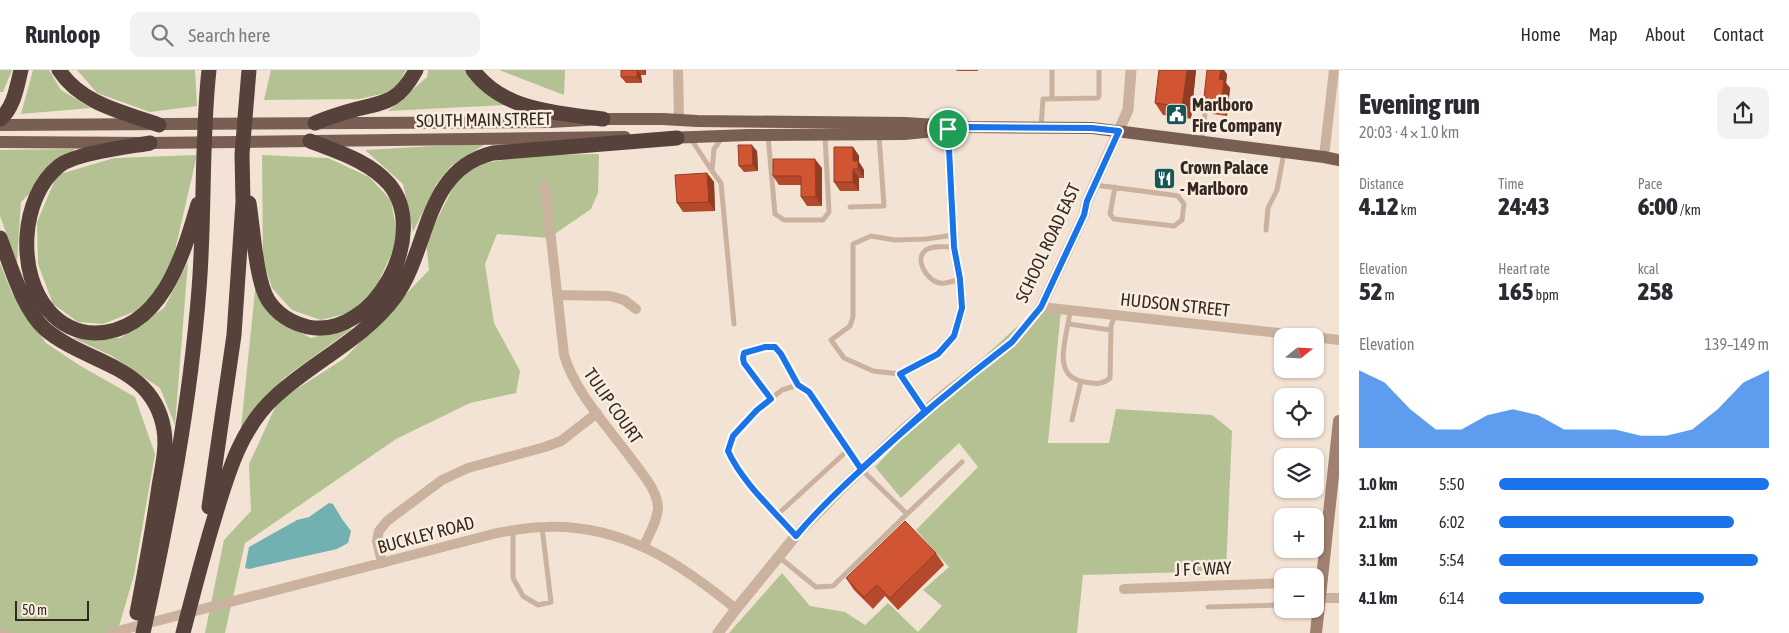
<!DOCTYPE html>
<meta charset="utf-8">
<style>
body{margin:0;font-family:"Asap Condensed",sans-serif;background:#f2f2f3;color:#2b2b33;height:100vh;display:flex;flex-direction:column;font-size:19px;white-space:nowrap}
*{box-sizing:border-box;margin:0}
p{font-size:16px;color:#7c7c81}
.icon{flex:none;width:28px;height:28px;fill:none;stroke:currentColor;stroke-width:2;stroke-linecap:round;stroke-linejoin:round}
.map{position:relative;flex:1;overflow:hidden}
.panel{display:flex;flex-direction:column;background:#fff;width:450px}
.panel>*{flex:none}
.needle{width:32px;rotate:72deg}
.buttons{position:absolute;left:1274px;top:258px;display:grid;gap:10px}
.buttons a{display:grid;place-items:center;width:50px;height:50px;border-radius:10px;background:#fff;box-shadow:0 1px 4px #0004;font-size:25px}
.scale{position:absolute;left:15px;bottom:12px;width:74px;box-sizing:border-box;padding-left:5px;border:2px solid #342823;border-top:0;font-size:14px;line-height:18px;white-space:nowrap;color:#342823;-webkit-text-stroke:4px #faeee0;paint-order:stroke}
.pin{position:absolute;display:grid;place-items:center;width:42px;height:42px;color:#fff;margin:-21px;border:2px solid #fff;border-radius:50%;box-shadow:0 1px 5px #0007}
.round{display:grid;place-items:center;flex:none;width:52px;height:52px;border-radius:10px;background:#f2f2f3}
.overview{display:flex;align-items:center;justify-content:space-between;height:85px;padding:0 20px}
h1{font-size:28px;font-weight:800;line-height:38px}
.stats{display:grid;grid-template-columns:repeat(3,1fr);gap:8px;height:85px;padding:5px 20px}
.stats div{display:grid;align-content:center}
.stats b{font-size:25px;font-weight:800}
.stats small{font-size:14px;font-weight:400}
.stats p{font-size:14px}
.chart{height:140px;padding:10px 20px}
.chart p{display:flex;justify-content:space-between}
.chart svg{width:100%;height:90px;margin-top:5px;fill:#1a73e8;opacity:.7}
ul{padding:0 20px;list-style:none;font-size:16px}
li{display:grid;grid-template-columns:80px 60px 1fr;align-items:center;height:38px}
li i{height:12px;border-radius:6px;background:#1a73e8}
header{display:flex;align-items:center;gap:30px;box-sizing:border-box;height:70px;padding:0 25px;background:#fff;border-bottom:1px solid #e1e1e2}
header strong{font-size:24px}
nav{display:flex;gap:28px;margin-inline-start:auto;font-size:18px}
.search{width:350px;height:45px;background:#f2f2f3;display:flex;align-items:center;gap:12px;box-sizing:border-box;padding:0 18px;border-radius:10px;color:#7c7c81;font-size:19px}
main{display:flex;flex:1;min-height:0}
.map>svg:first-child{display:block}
</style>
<header>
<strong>Runloop</strong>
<div class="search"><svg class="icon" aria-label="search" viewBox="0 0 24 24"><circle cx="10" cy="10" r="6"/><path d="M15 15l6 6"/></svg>Search here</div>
<nav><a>Home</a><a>Map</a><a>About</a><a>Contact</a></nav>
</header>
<main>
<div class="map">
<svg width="1339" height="563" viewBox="0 0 1339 563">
<rect width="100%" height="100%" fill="#f3e3d4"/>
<path fill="#b4c293" d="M0 0H12L3 22H0Z
M33 0H49L61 20 91 38 21 44Z
M77 0H195L197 36 150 42 97 23Z
M271 0H406L395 21 359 29 264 30Z
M428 0H469L472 7 505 35 388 41 427 7Z
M499 0H565L564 25Z
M487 73 451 96 437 113 413 162 403 114 365 80Z
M75 79 21 132 17 193 0 146V80Z
M599 84 598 123 591 139 549 168 497 164 485 194 494 253 520 301 516 323 470 333 396 369 245 473 225 563H205L224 470 251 441 249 394 278 331 345 288 429 200 426 171 455 114 478 94 536 85Z
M197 85 173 189 146 237 103 254 78 252 53 234 38 194 37 152 57 105 114 88Z
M262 85 328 88 369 107 391 130 398 170 375 219 349 243 321 250 292 240 272 218 263 190Z
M188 192 175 355 160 318 112 286 73 268H120L164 238Z
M0 193 12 223 46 273 79 295 135 327 155 384 134 505 117 563H0Z
M256 211 278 251 311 268 353 258 284 308 261 333 241 358Z
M1043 233 1061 240 1048 373H1109L1116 339 1212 345 1232 361 1226 501 1083 505 1077 563H729L782 503 810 536 845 542 865 555 888 533 918 562 942 536 923 520 949 497 916 460 978 397 959 373 901 428 875 397 950 318Z"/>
<path fill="#71b1b2" d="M329 433 333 434 342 449 351 461 348 473 337 479 249 499 245 498 249 477 297 450 309 447Z"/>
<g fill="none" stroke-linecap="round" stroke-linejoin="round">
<path stroke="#cbb29f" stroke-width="5" d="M1052 0V29
M1041 57 1043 29 1098 28 1099 26V0
M768 66 775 144 784 150H823L829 142 825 65
M691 69 712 101 714 79 722 68
M1202 71 1207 25
M712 101 721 113 734 254
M1095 115 1172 125 1178 126 1184 134 1182 150 1174 156 1114 149 1110 144 1115 117
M850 137 884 136 879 65
M1266 160 1268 138 1277 120 1284 82
M954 177C946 177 933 175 926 180 913 189 928 212 940 213 947 214 954 211 960 209
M1070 240C1069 263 1048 307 1085 312 1095 314 1102 315 1110 308L1111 256 1115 245
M1069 254 1111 260
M900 304 873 301 844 288 831 270 850 256 853 247V174L871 166 895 170 926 169 954 165
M771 329 744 293 743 288 744 283 765 277H775L781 284 798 315
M1072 350 1081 311
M907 444 962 392
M777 445 848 380
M513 460V508L523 526 538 535 551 532 542 457
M779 487 816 517 833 516 907 444 861 399 809 322 798 315 782 320 757 340 733 366 728 381C743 413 772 439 795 466
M1208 537 1282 535"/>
<path stroke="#cbb29f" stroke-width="10" d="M678 0 679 49
M1324 87 1334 0
M545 115 564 285C575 322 607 356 630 387 640 401 657 419 658 437 658 450 649 464 644 476
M557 225 610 226 624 230 636 239
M1041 237 1306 266
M1315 267 1339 270
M925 341 900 304 938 284 954 266 962 238 960 209 954 177 948 59
M382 493 377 471 379 461 387 451 442 410 468 398 545 377 561 371 597 343
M1124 519 1282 513
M1321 528H1339
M0 562 4 563
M110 563 497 463C513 460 530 457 546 457 622 454 680 493 736 539"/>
<path stroke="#cbb29f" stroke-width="11" d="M718 563 736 539 798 463 844 416 903 360 950 320 1013 272 1021 263 1041 237 1084 145 1087 131 1128 40 1131 0"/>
<path stroke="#9f8071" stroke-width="12" d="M1316 563 1339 351"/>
<path stroke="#785e53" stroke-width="12" d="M0 55 550 52 603 49H663L697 51 905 53 968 57 1092 58 1324 87 1339 90
M667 68 748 65 904 64 935 61
M0 72 150 73 625 67"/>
<path stroke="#56423a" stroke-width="15" d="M59 0C81 34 123 42 159 55
M473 0C503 41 557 43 603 49
M0 49C14 38 17 16 21 0
M315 53C329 47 342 43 357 39 388 32 400 30 416 0
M150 73C128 77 75 83 59 96 20 127 16 204 49 241 60 254 77 263 95 263 161 262 183 186 198 134
M249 133C253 157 256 211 268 230 277 244 292 253 308 257 374 270 431 164 389 114 369 91 338 82 310 71
M0 168C11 196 22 238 45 259 87 295 153 294 164 360 167 378 162 398 159 416 153 459 145 501 137 543
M209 437 234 265 243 132 242 84 249 0
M143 563C168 449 190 336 199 219 205 146 201 73 209 0
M183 563C193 524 203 485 215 446 228 403 241 357 276 326 314 291 364 269 395 227 430 179 423 100 493 83L677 68"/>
</g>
<path fill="#b4492c" d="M621 0H646V5H641L642 13H626L621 7Z
M956 0H978V1H957Z
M1159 0H1196L1191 49 1163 45 1155 33Z
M1227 4 1226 13 1230 18 1227 46 1213 44 1206 35 1207 31 1204 27Z
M853 77 859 86V92L864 100V108H859V121H840L834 112Z
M757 81 758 101 744 102 739 96Z
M822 98V136H807L801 127V115H779L773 106Z
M707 103 714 112 715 141 683 142 677 133Z
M936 483 944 495 898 540 885 526 873 539 854 520 846 508Z"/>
<path fill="#923c24" d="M637 0 641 5 642 13 637 7Z
M643 0H646V5Z
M1187 0H1196L1191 49 1182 37Z
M1221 0H1224L1227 4 1226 13 1230 18 1227 46 1221 37 1219 9Z
M752 75 757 81 758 101 753 95Z
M853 77 859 86V92L864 100V108L853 91Z
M815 89 822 98V136L816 127Z
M853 99 859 108V121L853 112Z
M707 103 714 112 715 141 709 132Z"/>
<path fill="#d15533" stroke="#923c24" d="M621 0H637V7H621Z
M1159 0H1187L1182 37 1155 33Z
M1207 0H1221L1219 9 1224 10 1221 37 1206 35 1207 27H1204Z
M738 75H752L753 95 739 96Z
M834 77H853V91H858V99H853V112H834Z
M773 89H815L816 127H801V106H773Z
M707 103 709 132 677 133 675 105Z
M905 451 936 483 890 528 877 515 864 527 846 508Z"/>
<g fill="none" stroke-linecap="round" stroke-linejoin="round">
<defs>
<path id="route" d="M948 59 954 177 960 209 962 238 954 266 938 284 900 304 925 341 861 399 809 322 798 315 781 284 775 277H765L744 283 743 288 744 293 771 329 757 340 733 366 728 381C742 412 773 440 796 466 816 442 840 419 863 398 911 353 960 312 1012 272L1041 237 1084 145 1087 131 1119 61 1092 58 968 57 948 59"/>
</defs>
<use href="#route" stroke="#fff" stroke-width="10"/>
<use href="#route" stroke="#1a73e8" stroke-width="6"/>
</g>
<defs>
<symbol id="civic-square" viewBox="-11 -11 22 22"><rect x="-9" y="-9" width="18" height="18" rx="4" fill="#165658" stroke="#faeee0"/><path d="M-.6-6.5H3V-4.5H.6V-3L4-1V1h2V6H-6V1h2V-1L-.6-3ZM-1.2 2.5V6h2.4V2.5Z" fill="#fff"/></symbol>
<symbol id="restaurant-square" viewBox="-11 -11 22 22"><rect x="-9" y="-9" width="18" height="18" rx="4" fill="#165658" stroke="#faeee0"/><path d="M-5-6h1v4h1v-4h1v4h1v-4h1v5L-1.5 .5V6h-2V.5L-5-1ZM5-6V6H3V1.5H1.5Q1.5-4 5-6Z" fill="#fff"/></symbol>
</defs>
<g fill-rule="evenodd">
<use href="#civic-square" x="1164" y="32" width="25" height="25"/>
<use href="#restaurant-square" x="1152" y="96" width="25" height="25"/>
</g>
<g text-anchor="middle" stroke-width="5" stroke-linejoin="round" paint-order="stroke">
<g font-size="18" font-weight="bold" fill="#342823" stroke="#faeee0" text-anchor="start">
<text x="1192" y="41">Marlboro<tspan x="1192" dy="21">Fire Company</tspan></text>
<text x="1180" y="104">Crown Palace<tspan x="1180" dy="21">- Marlboro</tspan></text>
</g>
<g font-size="18" fill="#342823" stroke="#faeee0">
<text transform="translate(484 50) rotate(-1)" y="6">SOUTH MAIN STREET</text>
<text transform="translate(1048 173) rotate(-65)" y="6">SCHOOL ROAD EAST</text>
<text transform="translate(1175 235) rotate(6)" y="6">HUDSON STREET</text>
<text transform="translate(613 336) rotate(55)" y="6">TULIP COURT</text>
<text transform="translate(426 465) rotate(-15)" y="6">BUCKLEY ROAD</text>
<text transform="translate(1203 499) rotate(-2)" y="6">J F C WAY</text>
</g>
</g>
</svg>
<div class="buttons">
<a><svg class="needle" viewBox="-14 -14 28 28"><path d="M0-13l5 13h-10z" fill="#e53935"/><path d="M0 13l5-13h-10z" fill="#7c7c81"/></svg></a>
<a><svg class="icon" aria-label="locate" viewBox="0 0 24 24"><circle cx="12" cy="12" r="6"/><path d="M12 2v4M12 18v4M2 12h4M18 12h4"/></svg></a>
<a><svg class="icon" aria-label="layers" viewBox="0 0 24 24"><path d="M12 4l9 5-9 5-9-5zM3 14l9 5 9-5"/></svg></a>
<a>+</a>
<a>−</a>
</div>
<div class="scale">50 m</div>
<div class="pin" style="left:948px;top:59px;background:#1e9e55"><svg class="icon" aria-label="arrive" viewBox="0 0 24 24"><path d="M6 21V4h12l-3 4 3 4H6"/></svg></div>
</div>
<section class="panel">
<div class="overview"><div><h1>Evening run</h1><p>20:03 · 4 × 1.0 km</p></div><a class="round"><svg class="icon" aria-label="share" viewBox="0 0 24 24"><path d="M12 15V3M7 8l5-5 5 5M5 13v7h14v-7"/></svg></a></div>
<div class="stats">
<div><p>Distance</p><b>4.12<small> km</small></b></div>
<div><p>Time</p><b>24:43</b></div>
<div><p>Pace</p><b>6:00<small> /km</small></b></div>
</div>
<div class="stats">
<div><p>Elevation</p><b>52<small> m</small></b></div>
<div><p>Heart rate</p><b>165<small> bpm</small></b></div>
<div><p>kcal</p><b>258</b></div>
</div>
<div class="chart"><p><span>Elevation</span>139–149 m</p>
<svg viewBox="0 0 160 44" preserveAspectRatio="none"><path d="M0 44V6L10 12L20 25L30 35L40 35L50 28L60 25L70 28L80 35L90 35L100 35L110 38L120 38L130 35L140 25L150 12L160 6V44z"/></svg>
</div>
<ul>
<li><b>1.0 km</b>5:50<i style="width:100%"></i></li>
<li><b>2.1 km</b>6:02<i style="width:87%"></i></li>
<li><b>3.1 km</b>5:54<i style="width:96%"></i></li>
<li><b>4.1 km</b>6:14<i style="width:76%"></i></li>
</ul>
</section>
</main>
